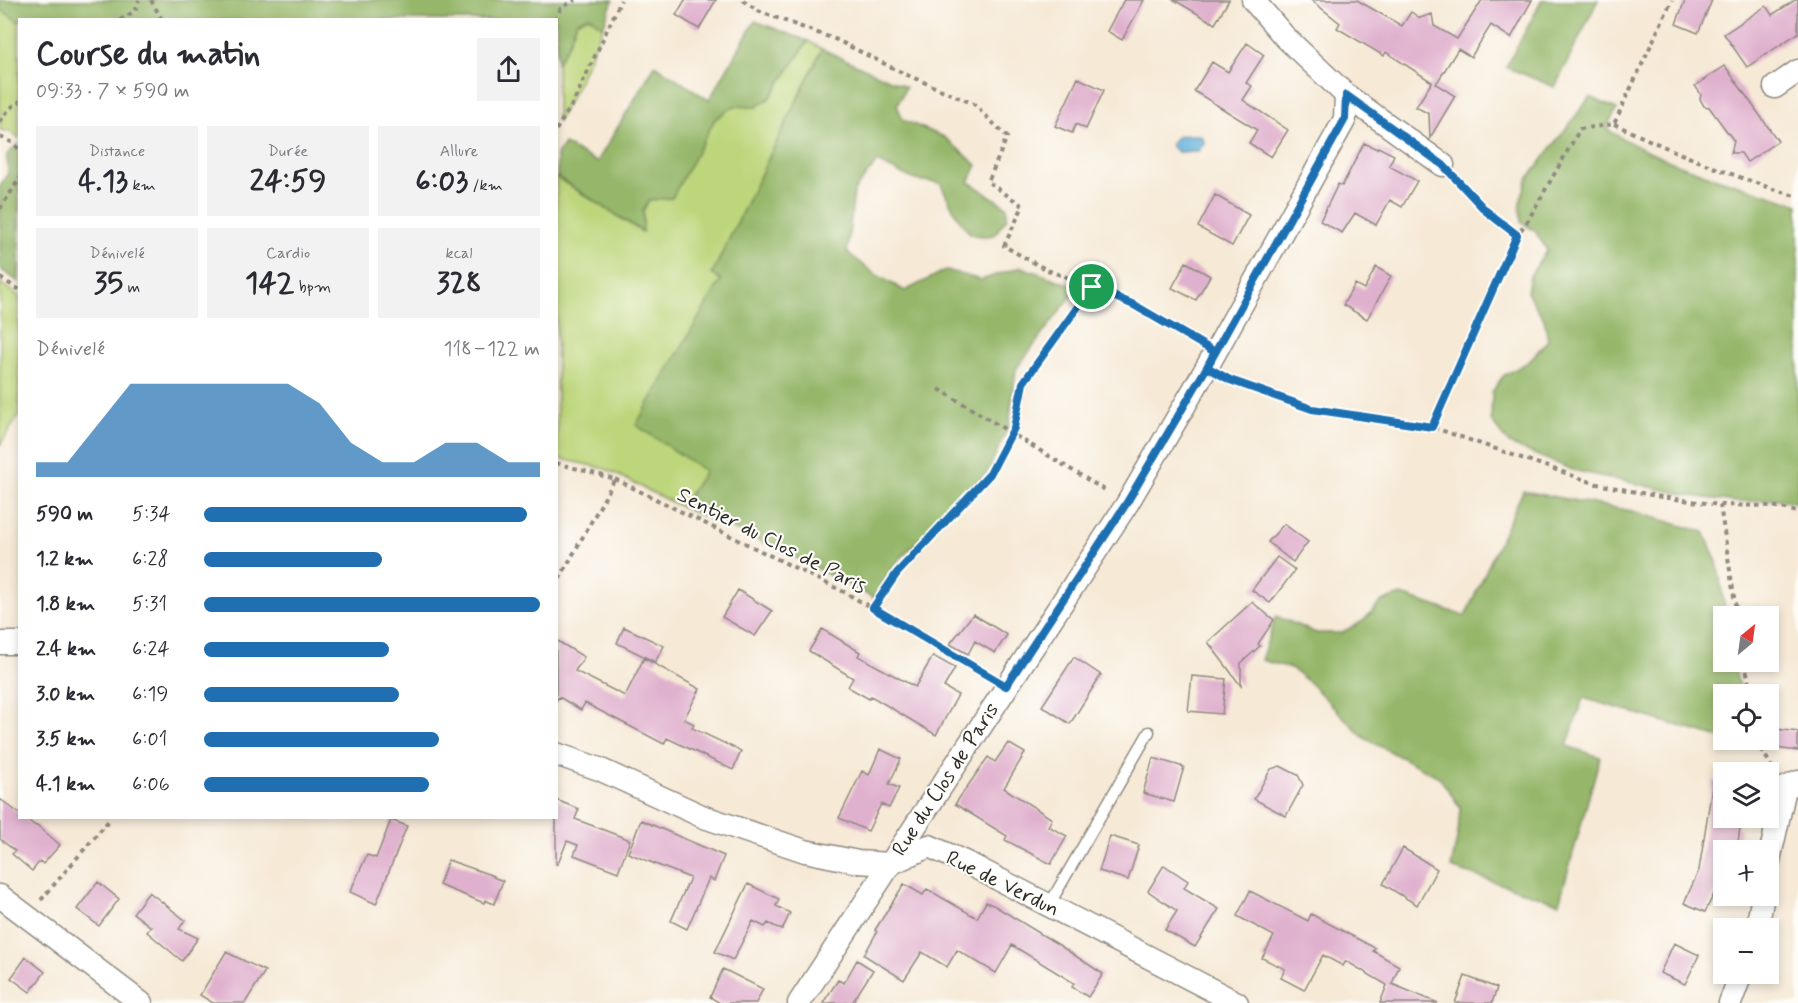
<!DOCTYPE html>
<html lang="fr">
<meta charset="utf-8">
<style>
body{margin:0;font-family:Mynerve,sans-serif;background:#f2f2f3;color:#2b2b33;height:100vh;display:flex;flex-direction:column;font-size:22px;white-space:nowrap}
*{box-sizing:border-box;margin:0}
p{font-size:20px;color:#7c7c81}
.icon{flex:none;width:33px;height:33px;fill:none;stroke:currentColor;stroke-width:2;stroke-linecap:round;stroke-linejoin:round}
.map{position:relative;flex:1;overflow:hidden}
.drawer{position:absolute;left:18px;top:18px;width:540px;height:801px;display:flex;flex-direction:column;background:#fff;border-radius:0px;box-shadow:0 3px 9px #0003}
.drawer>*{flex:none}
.needle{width:39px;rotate:29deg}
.fabs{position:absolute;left:1713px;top:606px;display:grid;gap:12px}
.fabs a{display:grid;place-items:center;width:66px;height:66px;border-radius:0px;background:#fff;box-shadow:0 3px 9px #0003;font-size:30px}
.pin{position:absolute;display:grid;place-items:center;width:51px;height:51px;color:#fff;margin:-26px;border:3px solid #fff;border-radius:50%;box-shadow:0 2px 6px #0007}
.round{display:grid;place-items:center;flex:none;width:63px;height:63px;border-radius:0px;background:#f2f2f3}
.headline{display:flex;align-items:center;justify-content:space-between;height:102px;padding:0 18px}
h1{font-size:33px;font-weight:800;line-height:45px}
.metrics{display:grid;grid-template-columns:repeat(3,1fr);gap:9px;height:102px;padding:6px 18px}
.metrics div{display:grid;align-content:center;border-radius:0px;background:#f2f2f3;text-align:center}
.metrics b{font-size:30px;font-weight:800}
.metrics small{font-size:16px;font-weight:400}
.metrics p{font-size:16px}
.chart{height:168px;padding:12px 18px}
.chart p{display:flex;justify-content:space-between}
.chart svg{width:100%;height:108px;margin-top:6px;fill:#1f6fb2;opacity:.7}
ul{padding:0 18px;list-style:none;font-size:20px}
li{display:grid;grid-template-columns:96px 72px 1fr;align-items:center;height:45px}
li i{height:15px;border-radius:8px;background:#1f6fb2}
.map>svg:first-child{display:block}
</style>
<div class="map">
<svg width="1798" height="1003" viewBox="0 0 1798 1003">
<rect width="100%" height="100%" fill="#fdfcf7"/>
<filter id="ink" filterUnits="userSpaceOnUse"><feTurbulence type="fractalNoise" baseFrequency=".0167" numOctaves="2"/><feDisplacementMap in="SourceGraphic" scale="12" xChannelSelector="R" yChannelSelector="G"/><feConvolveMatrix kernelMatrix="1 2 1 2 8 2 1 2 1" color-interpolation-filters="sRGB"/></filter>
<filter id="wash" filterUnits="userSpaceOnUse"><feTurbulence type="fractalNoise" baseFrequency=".008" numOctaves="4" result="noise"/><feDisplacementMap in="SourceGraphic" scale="24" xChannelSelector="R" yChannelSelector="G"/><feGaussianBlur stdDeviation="1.35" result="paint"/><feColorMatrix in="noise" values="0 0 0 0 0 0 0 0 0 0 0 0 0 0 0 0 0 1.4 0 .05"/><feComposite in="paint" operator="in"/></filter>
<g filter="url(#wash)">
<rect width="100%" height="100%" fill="#f6e9d6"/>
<path fill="#bdd67b" stroke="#748053" stroke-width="1.5" d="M0 9 19 22V138L10 132 0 130Z
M589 16 603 27 577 86 557 123V63L568 45 577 21Z
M808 41 822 49 712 274 722 280 637 425 706 471 681 507 606 469 557 458 556 177 642 232 643 211 649 200 672 197 715 119 734 106 756 107 770 98Z
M0 283 19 296V415L0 445Z"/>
<path fill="#96b76b" stroke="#60714b" stroke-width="1.5" d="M0 0H613L603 27 589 16 577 21 568 45 557 63 556 20H20L19 22 0 9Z
M1542 0H1598L1555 87 1506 67Z
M755 21 808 41 770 98 756 107 734 106 715 119 672 198 649 200 643 211V232L557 177V155L564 144 597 162 655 65 709 100Z
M822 49 906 87 897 105 903 120 944 137 977 165 969 182 1007 207V218L994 235C987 236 976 237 970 233 960 226 946 194 940 183L915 180 877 162 854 191 847 252 875 274 905 291 946 270 981 280 1021 267 1078 287 1016 369 1009 425 988 471 894 565 874 598 777 548 681 507 705 471 636 425 721 280 712 274Z
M1590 97 1617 109 1606 128C1659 164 1737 184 1798 204V503L1779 499 1735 502 1692 496 1573 470 1509 444 1491 421 1492 392 1503 376 1528 362 1548 340 1544 319 1527 292 1530 276 1547 250 1535 231 1521 222 1520 202 1527 180Z
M19 144V282L0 269V186L8 173 7 154Z
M1523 491 1632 511 1704 532 1717 562 1726 616H1724V662H1733L1741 694H1724L1723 739 1583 698 1567 746 1600 757 1559 903 1451 868 1458 834 1460 807 1439 777 1364 738 1311 684 1291 668 1261 660 1276 616 1316 633H1341L1363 621 1382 601 1402 595 1465 616Z"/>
<path fill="#5eafd9" stroke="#446d82" stroke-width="1.5" d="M1198 135 1203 138 1204 143 1198 151 1178 152 1171 146C1174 133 1187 135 1198 135Z"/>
<g id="blocks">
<path fill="#e0b1ce" d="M685 0H716L699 29 676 15Z
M1124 0H1144L1122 40 1107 31Z
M1174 0H1229L1215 24Z
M1311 0H1357L1402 26 1411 12 1420 18 1432 14 1434 26 1457 39 1482 0H1532L1511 38 1491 25 1471 57 1458 49 1436 84 1455 96 1430 138 1429 114 1416 107 1432 82 1386 52 1384 56 1337 28 1340 23Z
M1685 0H1712L1698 33 1676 24Z
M1795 0H1798V33L1747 67 1724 34 1766 6 1772 15Z
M1247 43 1264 55 1246 83 1252 86 1243 100 1288 130 1271 157 1249 143 1257 130 1194 91 1212 62 1228 72Z
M1725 66 1778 141 1747 162 1741 153H1731L1734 141 1709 107 1704 106 1700 99 1701 94 1695 86Z
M1078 78 1104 90 1086 129 1076 124 1072 133 1055 126Z
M1364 143 1377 149 1378 147 1394 155 1389 166 1417 181 1402 207 1390 200 1376 225 1355 213 1342 233 1320 221 1338 184 1342 186Z
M1215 195 1249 215 1232 246 1198 227Z
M1186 262 1210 276 1196 300 1172 288Z
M1376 267 1391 276 1367 319 1343 305 1355 284 1364 289Z
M1284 524 1308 542 1293 562 1268 542Z
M1277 557 1295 570 1270 603 1252 590Z
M738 590 772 611 755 636 722 617Z
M1252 602 1274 620 1258 644 1260 646 1241 663V686L1208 642Z
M973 614 1007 635 995 653 975 641 968 654 950 644Z
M624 627 664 646 655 662 617 643Z
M822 629 860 652 858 656 915 687 933 656 955 668 944 687 958 695 936 735 871 696 869 699 848 687 853 678 809 651Z
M556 640 584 657 575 671 625 696 644 658 700 689 684 719 694 724 692 728 741 751 733 770 667 738 664 744 585 703 581 710 559 697 556 701Z
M1074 657 1101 675 1070 724 1042 706Z
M1192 676 1226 679 1222 714 1188 711Z
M1770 728 1798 732V751L1767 747Z
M1008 743 1025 753 1004 788 1052 819 1048 826 1067 836 1051 864 1005 840 1007 836 955 804 988 757 995 762Z
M880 749 901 759 889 784 899 788 889 808 881 804 868 831 839 818 862 771 869 775Z
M1153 758 1184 767 1174 802 1143 793Z
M1280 766 1298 775 1303 785 1286 816 1254 799 1271 769Z
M1713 781 1724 782V818H1739L1737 828H1740L1737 850H1724V896L1715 892 1705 912 1684 903 1699 870Z
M0 799 20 814V818H24L36 826 37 825 60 845 43 864 40 861 32 871 12 854 15 851 0 839Z
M556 800 579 809 575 819 630 840 618 872 574 855 578 845 567 841 558 864H556Z
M391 820 407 826 376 904 350 892 367 855 376 858Z
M641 820 724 856 714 881 709 878 687 929 671 921 690 878 628 853Z
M1110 836 1139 845 1128 880 1099 871Z
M1403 848 1437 869 1417 905 1383 884Z
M448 860 494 876 493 877 503 881 494 904 485 900 484 903 439 885Z
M1164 865 1188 881 1184 888 1219 909 1195 947 1165 930 1177 911 1148 891Z
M98 882 119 899 99 926 77 909Z
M748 884 779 899 776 906 790 913 782 930 768 923 765 927 753 921 733 960 715 952Z
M904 884 923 895 927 889 977 918 986 902 995 906 1059 945 1103 974 1088 997 1072 987 1074 983 1012 945 996 973 957 950 947 967 922 952 904 980 864 955 877 932 875 930Z
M1250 891 1308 921 1311 914 1375 948 1373 951 1399 966 1392 984 1438 1003H1380L1387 985 1346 961 1343 966 1323 955 1304 990 1281 978 1285 969 1262 958 1274 936 1237 916Z
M149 892 185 920 179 929 198 938 182 961 147 932 151 927 133 913Z
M1674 943 1699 955 1685 984 1660 973Z
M226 952 265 971 245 1003H213L200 995Z
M26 957 45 972 30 992 11 978Z
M857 960 873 970 852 1003H823L838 980 844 983Z
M723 969 763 989 756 1003H720L710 997Z
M1465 976 1497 988 1492 1003H1455Z"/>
</g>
</g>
<g filter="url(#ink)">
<use href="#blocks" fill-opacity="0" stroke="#908a80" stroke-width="1.5"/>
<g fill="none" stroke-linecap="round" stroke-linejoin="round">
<defs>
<path id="lane" d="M1049 905 1149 732"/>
<path id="street" d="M1775 87 1798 71
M1346 95 1443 165
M0 643H20
M556 754 599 769 704 817 805 851 858 862 890 864 929 846 971 865 1237 1003
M1768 865 1785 788 1798 782
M0 896 141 1003
M1757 928 1763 896
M799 1003 1127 504 1207 367 1345 119 1346 95 1284 36 1253 0
M1730 1003 1741 974"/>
</defs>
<use href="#lane" stroke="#908a80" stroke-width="13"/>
<use href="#street" stroke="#908a80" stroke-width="25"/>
<path stroke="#908a80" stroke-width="4" stroke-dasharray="4.5 4.5" stroke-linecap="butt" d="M151 0 162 20
M743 0 758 11 837 40 905 74 974 104 1007 137 988 182 1023 206 1004 246 1047 270 1093 287 1134 305 1196 341
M120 20 135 11 139 0
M555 20 561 8 575 0
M0 122 9 109 20 101
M1614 124C1674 152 1734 177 1798 197
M556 130 573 103 621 0
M0 137 14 143 20 151
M1458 181 1486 211 1517 235
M0 209 20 178
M0 278 20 290
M1225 377 1312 409 1432 427 1597 484 1661 497 1720 505 1737 616
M939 389 1108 492
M1432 427 1517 235 1527 222 1580 129 1614 124 1672 0
M556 463 615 479 556 585
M615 479 846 593 988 676
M1720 505 1773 506 1798 512
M873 608 897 573 991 474 1014 428 1023 383 1093 287
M1745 662 1751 694
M1760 740 1761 748 1774 771
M41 900 111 818"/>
<use href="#lane" stroke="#fff" stroke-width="10"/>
<use href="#street" stroke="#fff" stroke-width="22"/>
</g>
</g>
<g fill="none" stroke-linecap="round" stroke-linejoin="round" filter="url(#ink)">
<defs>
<path id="route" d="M1092 287 1023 383 1014 428 990 474 897 573 873 608 1006 686 1126 504 1207 367 1345 119 1346 95 1443 165 1486 211 1517 235 1432 427 1312 409 1230 380 1207 367 1215 352 1134 305 1092 287"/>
</defs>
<use href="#route" stroke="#fff" stroke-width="12"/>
<use href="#route" stroke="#1f6fb2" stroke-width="8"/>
</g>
<g text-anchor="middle" stroke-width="4.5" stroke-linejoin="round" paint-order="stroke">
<g font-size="21" fill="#2b2b2b" stroke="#fdfcf7">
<text transform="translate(772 540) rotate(27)" y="7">Sentier du Clos de Paris</text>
<text transform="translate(945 779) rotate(-57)" y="7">Rue du Clos de Paris</text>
<text transform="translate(1003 883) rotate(26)" y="7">Rue de Verdun</text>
</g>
</g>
</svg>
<div class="fabs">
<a><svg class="needle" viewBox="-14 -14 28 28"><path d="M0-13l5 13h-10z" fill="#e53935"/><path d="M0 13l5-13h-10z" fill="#7c7c81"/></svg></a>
<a><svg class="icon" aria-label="locate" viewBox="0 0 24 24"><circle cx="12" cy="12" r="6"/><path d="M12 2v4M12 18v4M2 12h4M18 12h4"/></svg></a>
<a><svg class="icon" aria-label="layers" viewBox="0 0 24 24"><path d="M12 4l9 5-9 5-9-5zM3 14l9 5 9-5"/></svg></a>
<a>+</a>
<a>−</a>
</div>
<div class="pin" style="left:1092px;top:287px;background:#1e9e55"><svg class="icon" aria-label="arrive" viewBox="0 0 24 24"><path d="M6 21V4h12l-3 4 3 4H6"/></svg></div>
<section class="drawer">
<div class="headline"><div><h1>Course du matin</h1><p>09:33 · 7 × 590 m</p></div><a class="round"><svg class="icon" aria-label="share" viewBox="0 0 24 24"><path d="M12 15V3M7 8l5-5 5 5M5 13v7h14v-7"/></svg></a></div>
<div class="metrics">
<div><p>Distance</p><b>4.13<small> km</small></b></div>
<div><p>Durée</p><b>24:59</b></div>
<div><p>Allure</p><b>6:03<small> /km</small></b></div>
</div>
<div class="metrics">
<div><p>Dénivelé</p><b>35<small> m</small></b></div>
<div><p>Cardio</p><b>142<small> bpm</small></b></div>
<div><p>kcal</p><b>328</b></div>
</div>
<div class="chart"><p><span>Dénivelé</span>118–122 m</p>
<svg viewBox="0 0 160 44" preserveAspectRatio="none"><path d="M0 44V38L10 38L20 22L30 6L40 6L50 6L60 6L70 6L80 6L90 14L100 30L110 38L120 38L130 30L140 30L150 38L160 38V44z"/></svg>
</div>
<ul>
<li><b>590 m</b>5:34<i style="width:96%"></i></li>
<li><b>1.2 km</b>6:28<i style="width:53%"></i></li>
<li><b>1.8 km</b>5:31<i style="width:100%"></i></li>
<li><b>2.4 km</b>6:24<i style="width:55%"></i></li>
<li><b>3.0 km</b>6:19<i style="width:58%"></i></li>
<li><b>3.5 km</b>6:01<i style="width:70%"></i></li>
<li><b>4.1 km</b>6:06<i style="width:67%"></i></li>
</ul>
</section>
</div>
